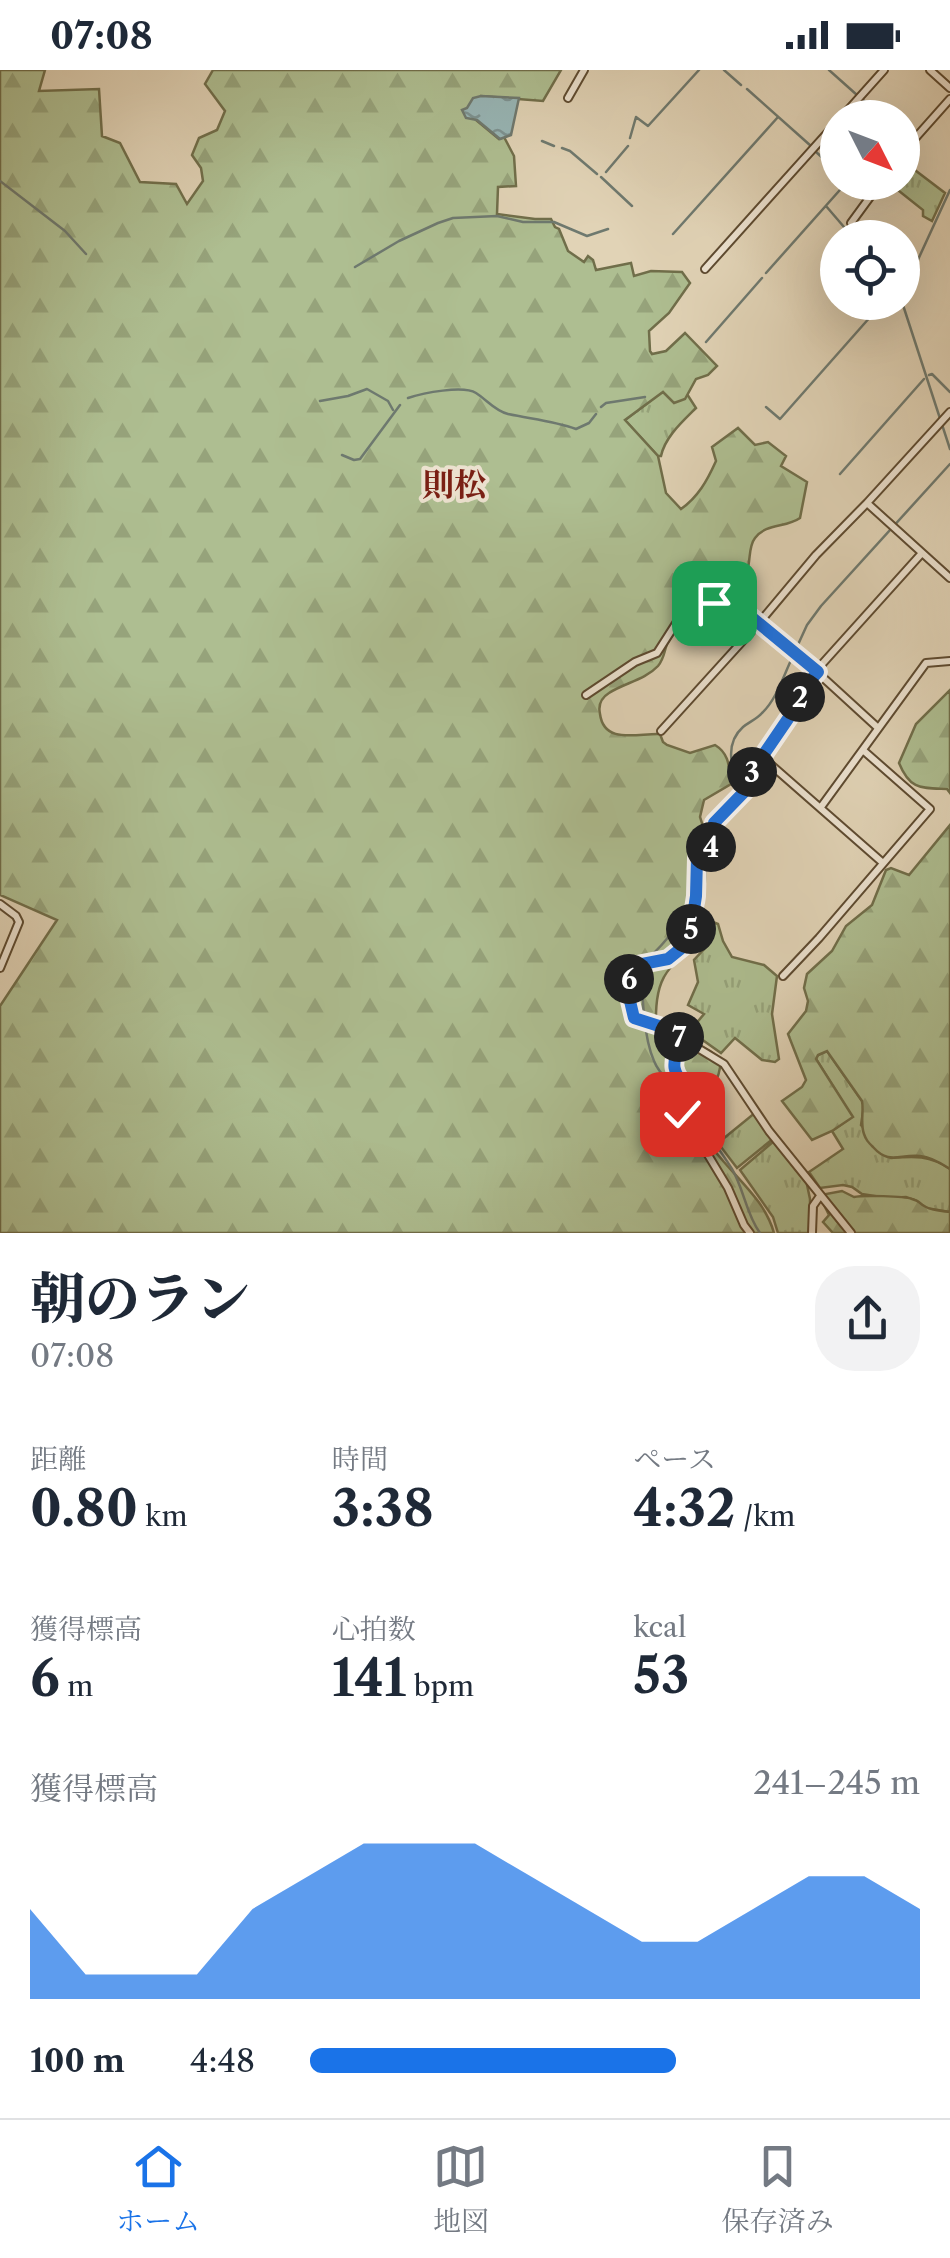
<!DOCTYPE html>
<html lang="ja">
<meta charset="utf-8">
<style>
body{margin:0;font-family:"Libre Caslon Text","Noto Serif JP",serif;background:#f2f2f3;color:#1f2937;height:100vh;display:flex;flex-direction:column;font-size:38px;white-space:nowrap}
*{box-sizing:border-box;margin:0}
p{font-size:32px;color:#747a83}
.icon{flex:none;width:55px;height:55px;fill:none;stroke:currentColor;stroke-width:2;stroke-linecap:round;stroke-linejoin:round}
.map{position:relative;height:1163px;overflow:hidden}
.side{display:flex;flex-direction:column;background:#fff;flex:1}
.side>*{flex:none}
.needle{width:65px;rotate:132deg}
.controls{position:absolute;left:820px;top:30px;display:grid;gap:20px}
.controls a{display:grid;place-items:center;width:100px;height:100px;border-radius:50%;background:#fff;box-shadow:0 10px 40px #0002;font-size:50px}
.pin{position:absolute;display:grid;place-items:center;width:85px;height:85px;color:#fff;margin:-42px;border-radius:20px;box-shadow:0 5px 15px #0006}
.km{position:absolute;width:50px;height:50px;margin:-25px;border-radius:50%;background:#222;color:#fff;font-size:28px;line-height:50px;text-align:center}
.round{display:grid;place-items:center;flex:none;width:105px;height:105px;border-radius:40px;background:#f2f2f3}
.head{display:flex;align-items:center;justify-content:space-between;height:170px;padding:0 30px}
h1{font-size:55px;font-weight:800;line-height:75px}
.figures{display:grid;grid-template-columns:repeat(3,1fr);gap:15px;height:170px;padding:10px 30px}
.figures div{display:grid;align-content:center}
.figures b{font-size:50px;font-weight:800}
.figures small{font-size:28px;font-weight:400}
.figures p{font-size:28px}
.chart{height:280px;padding:20px 30px}
.chart p{display:flex;justify-content:space-between}
.chart svg{width:100%;height:180px;margin-top:10px;fill:#1a73e8;opacity:.7}
ul{padding:0 30px;list-style:none;font-size:32px}
li{display:grid;grid-template-columns:160px 120px 1fr;align-items:center;height:75px}
li i{height:25px;border-radius:12px;background:#1a73e8}
.status{display:flex;justify-content:space-between;align-items:center;height:70px;padding:0 50px;background:#fff;direction:ltr}
.status svg{height:28px;fill:currentColor}
.menu{display:flex;justify-content:space-around;align-items:center;height:140px;border-top:2px solid #e0e1e3;background:#fff;font-size:28px;color:#747a83}
.menu a{display:grid;justify-items:center;gap:5px}
.menu .current{color:#1a73e8}
.map>svg:first-child{display:block}
</style>
<div class="status"><b>07:08</b><svg viewBox="0 0 49 12"><path d="M0 12V9h3v3zM5 12V6h3v6zM10 12V3h3v9zM15 12V0h3v12zM26 1h20v11H26zM47 4h2v5h-2z"/></svg></div>
<div class="map">
<svg width="950" height="1163" viewBox="0 0 950 1163">
<defs>
<pattern id="grass-tufts" width="24" height="20" patternUnits="userSpaceOnUse" patternTransform="scale(2.5)"><rect width="24" height="20" fill="#aebe91"/><path d="M3 7l-1-3M5 7V3M7 7l1-3M15 17l-1-3M17 17v-4M19 17l1-3" fill="none" stroke="#96a37b"/></pattern>
<pattern id="forest-firs" width="22" height="20" patternUnits="userSpaceOnUse" patternTransform="scale(2.5)"><rect width="22" height="20" fill="#aebe91"/><path d="M5 1l3.5 6h-7zM16 11l3.5 6h-7z" fill="#96a37b"/></pattern>
<pattern id="water-ripples" width="26" height="14" patternUnits="userSpaceOnUse" patternTransform="scale(2.5)"><rect width="26" height="14" fill="#97b6b7"/><path d="M2 4q2-2 4 0t4 0M15 11q2-2 4 0t4 0" fill="none" stroke="#7c9393"/></pattern>
</defs>
<rect width="100%" height="100%" fill="#e1d3b6"/>
<filter id="stains"><feTurbulence type="fractalNoise" baseFrequency=".002" numOctaves="4"/><feColorMatrix values="0 0 0 0 .2 0 0 0 0 .09 0 0 0 0 .02 0 0 0 .5 -.17"/></filter>
<radialGradient id="worn" r=".72"><stop offset=".6" stop-color="#630" stop-opacity="0"/><stop offset="1" stop-color="#630" stop-opacity=".3"/></radialGradient>
<path fill="url(#grass-tufts)" stroke="#706e4a" stroke-width="2.5" d="M903 91 945 123 932 151 923 146V140L889 113 902 112Z
M663 321 685 326 687 324 696 338C682 352 665 367 661 386H658L625 350Z
M713 852 718 854 723 871 732 887 764 895 777 906 772 944 779 989 775 992 762 990 735 968 721 983 690 961 704 944 688 935 698 912 694 890 708 875Z
M827 981 862 1031 864 1035 861 1055 891 1088C914 1086 930 1085 950 1099V1142L926 1138 915 1130 906 1127 887 1128 862 1124 852 1117 843 1115 820 1118 809 1102 843 1079 832 1061 852 1047 816 989 818 985Z
M756 1042 774 1068 737 1098 718 1073Z
M774 1071 806 1110 810 1129V1163H778L773 1147 740 1100Z"/>
<path fill="url(#forest-firs)" stroke="#706e4a" stroke-width="2.5" d="M0 0H45L39 21 99 19 102 66 120 73 140 112 176 114 187 134 203 111 201 98 192 85 199 68 217 60 225 41 205 14 213 0H561L543 31 481 26 476 50 499 69 504 67 514 86 516 116 498 117 497 144 535 149H551L555 157 559 159 568 181 584 192 588 186 593 190 596 200 631 193 634 206 651 201 682 202 690 213 669 243 649 261 650 281 652 284 666 281 685 263 717 296 708 305 696 309 685 329 674 333 663 322 625 350 658 386 666 423 681 439C698 427 707 411 716 391L712 377 738 358 755 375 768 372 786 386 781 396 807 412 800 448C786 458 766 453 755 468 748 477 751 490 747 501 745 503 738 511 736 514L718 516 709 528 720 540 716 548 709 554 688 550C679 557 672 564 667 574 664 582 664 589 658 596 645 610 624 613 609 623 601 628 598 635 600 644 604 675 638 663 660 664L663 672 667 675 690 683 715 675C730 684 729 698 731 714L704 730 700 747 708 772 700 875C657 898 655 921 656 966L672 981 683 967 710 981 721 990C718 1027 699 1021 680 1045 696 1060 710 1075 724 1092 743 1114 766 1134 774 1163H0V936L57 850 0 825Z
M950 620V723L947 719C921 718 910 720 899 693L916 654Z
M950 755V1099C941 1093 931 1087 920 1086 899 1084 889 1095 873 1077 868 1072 866 1070 864 1064 860 1053 864 1042 862 1031L827 981 818 985 816 989 853 1047 832 1061 812 1070 782 1031 802 1017 806 1010 788 964 806 941 808 931 804 918 807 904 832 881 846 856 872 835 886 800 891 798 909 805Z
M842 1121 854 1127C862 1125 904 1126 912 1129 922 1132 916 1132 926 1137 933 1141 942 1141 950 1142V1163H833L823 1152 829 1145 823 1133 826 1124Z"/>
<path fill="url(#water-ripples)" stroke="#6e796f" stroke-width="2.5" d="M481 26 519 28 511 65 500 69 477 50 466 48 462 40 467 38 473 28Z"/>
<g fill="none" stroke-linecap="round" stroke-linejoin="round">
<path stroke="#6e796f" stroke-width="2.5" d="M724 0 741 15
M829 0 857 25
M747 19 811 76
M862 29 883 48
M902 65 908 70
M630 68 636 47 648 56 699 0
M542 71 554 76
M562 78 570 81 597 104
M815 81 838 102
M606 102 628 76
M601 107 632 136
M0 111 65 161 86 184
M826 136 844 157
M848 160 855 168
M673 164 778 47
M355 197 399 171 438 153 453 148 497 146 523 152H554L587 166 608 159
M766 203 847 112
M830 213 838 205
M903 230 916 194 950 120
M902 232 950 379
M706 272 762 208
M929 305 932 304 950 322
M408 328C423 323 463 315 476 323 487 330 495 341 508 344 531 349 554 351 576 359L589 353 596 344
M320 331 348 326 367 319 388 331 393 340
M601 337 606 333 645 327
M766 337 780 349 879 237 874 232
M342 385 354 390 360 389 400 335
M840 404 924 309
M796 579 807 555 821 536 950 394
M645 891C665 874 682 854 689 826 693 811 688 795 695 779 698 771 704 757 708 750 716 738 732 728 741 716 730 698 725 673 743 657 749 652 757 649 762 643 777 629 784 604 793 586
M642 898C642 925 643 966 654 991 659 1004 670 1012 677 1022 696 1047 715 1072 732 1099 744 1119 746 1144 760 1163"/>
<defs>
<path id="street" d="M930 0 950 18
M568 28 584 0
M841 48 884 0
M902 83 950 29
M851 153 881 112
M705 199 838 51
M867 433 950 508
M586 625 635 592 657 583 682 544 708 541 714 533 716 518 795 582 877 657
M661 661 759 553 816 485 867 433 950 342
M762 687 883 793
M821 737 926 593 950 591
M0 834 16 846 19 852 0 898
M783 906 819 868 930 739 864 681
M679 968C669 1002 674 1002 693 1031L682 1044 695 1057 696 1065 728 1118 744 1155 750 1163
M812 1163 813 1136 820 1126
M851 1163 769 1061 724 994 673 963 634 947 626 914 637 895 668 889 689 872 696 827 697 788 711 777 714 753 745 721 749 707 794 640 807 614 823 593 922 483"/>
</defs>
<use href="#street" stroke="#5d4a30" stroke-width="10"/>
<use href="#street" stroke="#ece2d0" stroke-width="6"/>
</g>
<g fill="none" stroke-linecap="round" stroke-linejoin="round">
<defs>
<path id="route" d="M682 1044 694 1030C674 1001 669 1003 680 968L659 956 634 948 626 914 637 895 668 889 689 872 696 826 697 788 711 777 714 753 745 721 749 706 794 640 807 614 818 602 716 518 714 533"/>
</defs>
<use href="#route" stroke="#fff" stroke-width="20"/>
<use href="#route" stroke="#1a73e8" stroke-width="12"/>
</g>
<g text-anchor="middle" stroke-width="8" stroke-linejoin="round" paint-order="stroke">
<g font-size="32" font-weight="bold" fill="#7a1f14" stroke="#ece2d0">
<text x="454" y="426">則松</text>
</g>
</g>
<rect width="100%" height="100%" filter="url(#stains)"/>
<rect width="100%" height="100%" fill="url(#worn)"/>
</svg>
<div class="controls">
<a><svg class="needle" viewBox="-14 -14 28 28"><path d="M0-13l5 13h-10z" fill="#e53935"/><path d="M0 13l5-13h-10z" fill="#747a83"/></svg></a>
<a><svg class="icon" aria-label="locate" viewBox="0 0 24 24"><circle cx="12" cy="12" r="6"/><path d="M12 2v4M12 18v4M2 12h4M18 12h4"/></svg></a>
</div>
<div class="pin" style="left:714px;top:533px;background:#1e9e55"><svg class="icon" aria-label="arrive" viewBox="0 0 24 24"><path d="M6 21V4h12l-3 4 3 4H6"/></svg></div>
<div class="pin" style="left:682px;top:1044px;background:#d93025"><svg class="icon" aria-label="check" viewBox="0 0 24 24"><path d="M5 12l5 5 9-10"/></svg></div>
<b class="km" style="left:800px;top:627px">2</b>
<b class="km" style="left:752px;top:702px">3</b>
<b class="km" style="left:711px;top:777px">4</b>
<b class="km" style="left:691px;top:859px">5</b>
<b class="km" style="left:629px;top:909px">6</b>
<b class="km" style="left:679px;top:967px">7</b>
</div>
<section class="side">
<div class="head"><div><h1>朝のラン</h1><p>07:08</p></div><a class="round"><svg class="icon" aria-label="share" viewBox="0 0 24 24"><path d="M12 15V3M7 8l5-5 5 5M5 13v7h14v-7"/></svg></a></div>
<div class="figures">
<div><p>距離</p><b>0.80<small> km</small></b></div>
<div><p>時間</p><b>3:38</b></div>
<div><p>ペース</p><b>4:32<small> /km</small></b></div>
</div>
<div class="figures">
<div><p>獲得標高</p><b>6<small> m</small></b></div>
<div><p>心拍数</p><b>141<small> bpm</small></b></div>
<div><p>kcal</p><b>53</b></div>
</div>
<div class="chart"><p><span>獲得標高</span>241–245 m</p>
<svg viewBox="0 0 160 44" preserveAspectRatio="none"><path d="M0 44V22L10 38L20 38L30 38L40 22L50 14L60 6L70 6L80 6L90 14L100 22L110 30L120 30L130 22L140 14L150 14L160 22V44z"/></svg>
</div>
<ul>
<li><b>100 m</b>4:48<i style="width:60%"></i></li>
</ul>
</section>
<nav class="menu">
<a class="current"><svg class="icon" aria-label="home" viewBox="0 0 24 24"><path d="M3 11l9-7 9 7M6 9v11h12V9"/></svg>ホーム</a>
<a><svg class="icon" aria-label="map" viewBox="0 0 24 24"><path d="M3 6l6-2 6 2 6-2v14l-6 2-6-2-6 2zM9 4v14M15 6v14"/></svg>地図</a>
<a><svg class="icon" aria-label="saved" viewBox="0 0 24 24"><path d="M7 4h10v16l-5-4-5 4z"/></svg>保存済み</a>
</nav>
